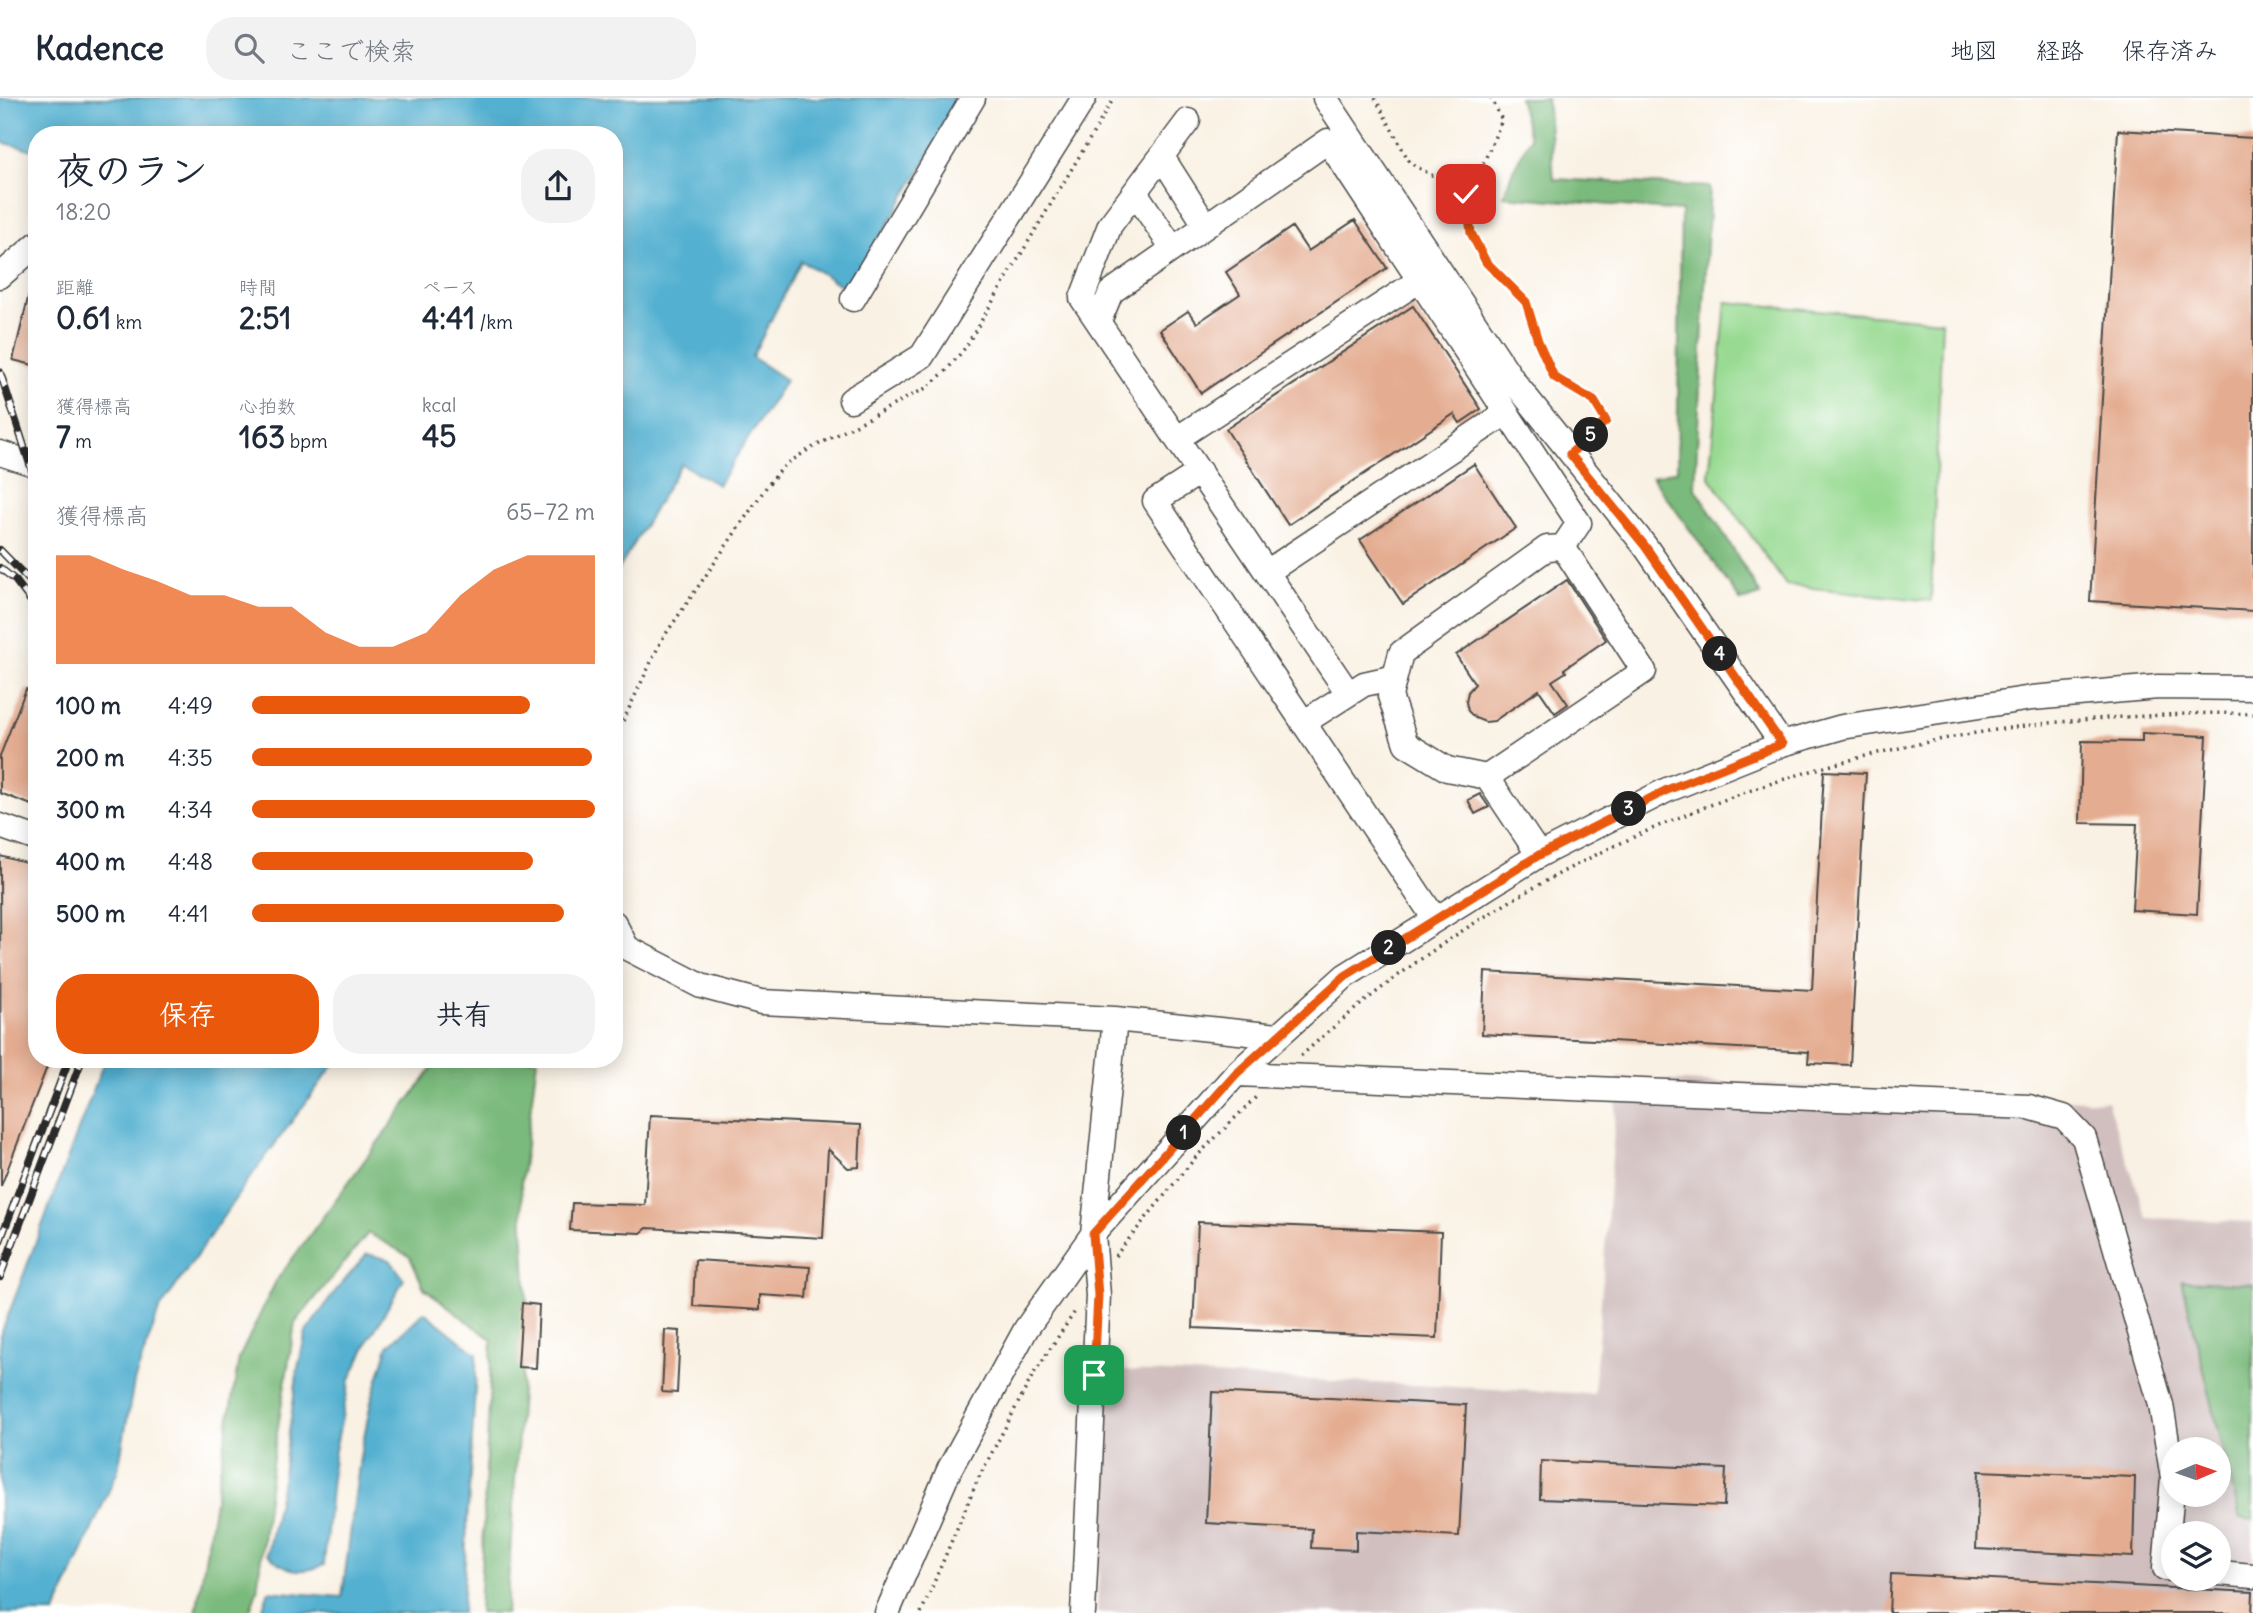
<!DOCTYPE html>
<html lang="ja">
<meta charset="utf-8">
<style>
body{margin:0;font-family:Delius,"Klee One",sans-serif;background:#f2f2f3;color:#1f2937;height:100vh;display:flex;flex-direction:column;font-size:26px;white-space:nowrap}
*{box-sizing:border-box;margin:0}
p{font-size:23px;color:#747a83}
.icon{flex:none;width:38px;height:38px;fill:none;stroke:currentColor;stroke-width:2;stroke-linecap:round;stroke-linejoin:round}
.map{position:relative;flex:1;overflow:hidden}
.side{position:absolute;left:28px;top:28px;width:595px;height:942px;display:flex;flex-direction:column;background:#fff;border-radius:28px;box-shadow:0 4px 18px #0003}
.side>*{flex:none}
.needle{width:46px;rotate:88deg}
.fabs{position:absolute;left:2161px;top:1339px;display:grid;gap:14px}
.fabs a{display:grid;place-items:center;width:70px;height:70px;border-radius:50%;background:#fff;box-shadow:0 4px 18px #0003;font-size:35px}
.pin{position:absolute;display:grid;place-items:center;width:60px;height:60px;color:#fff;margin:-30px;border-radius:14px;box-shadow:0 4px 10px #0006}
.km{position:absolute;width:35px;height:35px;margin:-18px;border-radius:50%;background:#222;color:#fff;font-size:19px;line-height:35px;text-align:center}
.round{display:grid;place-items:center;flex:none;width:74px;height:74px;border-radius:28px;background:#f2f2f3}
.summary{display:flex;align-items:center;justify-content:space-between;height:119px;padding:0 28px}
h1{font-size:38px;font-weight:700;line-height:52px}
.figures{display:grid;grid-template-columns:repeat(3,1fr);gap:10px;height:119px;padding:7px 28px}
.figures div{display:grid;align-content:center}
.figures b{font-size:30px;font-weight:700}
.figures small{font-size:19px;font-weight:400}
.figures p{font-size:19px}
.chart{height:196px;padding:14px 28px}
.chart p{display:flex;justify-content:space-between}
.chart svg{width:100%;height:126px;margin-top:7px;fill:#ea580c;opacity:.7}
.cta{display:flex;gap:14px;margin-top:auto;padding:14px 28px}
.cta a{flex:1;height:80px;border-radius:28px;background:#ea580c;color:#fff;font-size:28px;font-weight:700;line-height:80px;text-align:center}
.cta a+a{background:#f2f2f3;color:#1f2937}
ul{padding:0 28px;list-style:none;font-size:23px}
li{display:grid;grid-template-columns:112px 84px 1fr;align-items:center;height:52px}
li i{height:18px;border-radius:9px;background:#ea580c}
header{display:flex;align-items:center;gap:42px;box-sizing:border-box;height:98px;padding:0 35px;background:#fff;border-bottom:2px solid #e0e1e3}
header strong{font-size:33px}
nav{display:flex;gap:38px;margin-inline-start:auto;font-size:24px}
.search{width:490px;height:63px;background:#f2f2f3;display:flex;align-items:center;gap:18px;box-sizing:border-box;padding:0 24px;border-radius:28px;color:#747a83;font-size:26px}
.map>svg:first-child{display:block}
</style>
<header>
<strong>Kadence</strong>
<div class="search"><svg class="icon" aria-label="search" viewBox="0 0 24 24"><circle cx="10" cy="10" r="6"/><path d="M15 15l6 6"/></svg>ここで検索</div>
<nav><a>地図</a><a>経路</a><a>保存済み</a></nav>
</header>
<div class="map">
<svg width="2253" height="1515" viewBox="0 0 2253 1515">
<rect width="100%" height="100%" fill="#fff"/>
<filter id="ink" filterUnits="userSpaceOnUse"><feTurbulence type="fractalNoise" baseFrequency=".0143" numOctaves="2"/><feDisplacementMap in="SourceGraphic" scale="14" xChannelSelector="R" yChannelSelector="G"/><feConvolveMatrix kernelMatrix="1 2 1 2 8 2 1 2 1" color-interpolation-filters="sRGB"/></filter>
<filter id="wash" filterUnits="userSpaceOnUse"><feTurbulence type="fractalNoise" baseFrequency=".00686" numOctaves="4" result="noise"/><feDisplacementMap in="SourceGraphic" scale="28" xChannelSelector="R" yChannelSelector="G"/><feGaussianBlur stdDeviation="1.57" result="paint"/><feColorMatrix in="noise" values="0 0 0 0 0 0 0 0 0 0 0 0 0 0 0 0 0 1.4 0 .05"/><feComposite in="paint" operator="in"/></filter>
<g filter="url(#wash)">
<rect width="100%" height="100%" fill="#f9f1e3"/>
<path fill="#d1bfbf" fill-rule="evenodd" d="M1618 980 2107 1003 2147 1120 2253 1124V1515H1097L1109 1272 1594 1296ZM2174 1351H2219V1396H2174ZM2174 1435H2219V1480H2174Z"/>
<path fill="#98da92" stroke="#62825e" stroke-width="2" d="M1726 204 1942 223 1931 503 1786 487 1709 378Z"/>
<path fill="#7aba7c" stroke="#527254" stroke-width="2" d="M1519 0H1547L1554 81 1710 89 1695 389 1761 497 1741 503 1652 379 1677 372 1681 113 1504 98 1511 77 1530 40Z
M439 961H537L521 1086 527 1206 506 1515H479L492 1242 424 1190 410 1159 368 1135 295 1225 272 1366 257 1493 249 1515H196L239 1260 276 1183Z
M2182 1183 2253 1186V1422L2240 1420Z"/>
<path fill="#52b0d0" stroke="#3e6e7e" stroke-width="2" d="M0 0H963L849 192 801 163 752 259 786 282 718 387 681 366 614 479V37H37V53L0 44Z
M105 961H338L244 1088 159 1213 134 1284 118 1372 55 1515H0V1239Z
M367 1156 390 1162 404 1181 369 1242 350 1281 334 1357 324 1467C299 1477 287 1473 267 1456L282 1383 298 1270 306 1234 337 1191Z
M424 1214 477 1256 462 1515H261L269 1493 342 1499 360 1359 371 1304 388 1248Z"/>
<g id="blocks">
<path fill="#e4ad92" d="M2118 32 2253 40V513L2090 503Z
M1355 122 1387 170 1201 295 1160 232 1188 213 1197 225 1240 196 1226 174 1292 129 1308 153Z
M31 188 37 189V268L13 262Z
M1413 208 1481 311 1460 325 1454 316 1288 427 1226 331Z
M1474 366 1516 430 1403 506 1360 442Z
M1567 482 1606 542 1564 571 1566 574 1552 583 1568 606 1555 615 1539 592 1494 623 1485 624 1475 620 1468 613 1466 604 1468 594 1475 586 1456 557Z
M26 591 37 596V709L0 695V658Z
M2142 635 2207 638 2197 816 2132 812 2137 726 2080 725 2082 643 2142 644Z
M1824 673 1866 675 1850 967 1808 965 1809 954 1482 936 1485 874 1812 892Z
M1480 696 1489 709 1475 716 1468 702Z
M0 758 37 768V961H50L1 1088Z
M650 1017 861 1027 859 1069 848 1070 828 1051 823 1140 647 1130 641 1135 570 1132 572 1105 645 1107Z
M1198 1124 1441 1134 1437 1240 1193 1230Z
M695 1162 810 1169 807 1200 760 1197V1212L693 1208Z
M522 1205 539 1207 536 1270 518 1269Z
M665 1232 680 1233 677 1295 662 1294Z
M1212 1294 1466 1307 1459 1438 1356 1433V1452L1311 1450 1312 1431 1206 1425Z
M1541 1363 1726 1371 1724 1408 1540 1401Z
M1979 1373 2135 1379 2133 1459 1976 1451Z
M1891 1476 2253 1494 2252 1515H1889Z"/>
</g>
</g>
<g filter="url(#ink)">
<use href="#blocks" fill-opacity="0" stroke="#4a4947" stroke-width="2"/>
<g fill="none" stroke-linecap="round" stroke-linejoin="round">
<defs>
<path id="minor" d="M1325 0 1514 284 1645 448 1782 646
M1188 23 1110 127 1082 200 1348 595
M1162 59 1206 128
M1135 94 1173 151
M0 178 37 146
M853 201 973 0
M1099 223 1111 194 1328 43 1579 425 1563 449
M851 302 922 258 1084 0
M1178 340 1420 182
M0 355 37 367
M1200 374 1155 403 1435 821
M1563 449 1644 573 1487 679 1447 671 1406 646 1390 598 1401 555 1547 450Z
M1267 474 1506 315
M1303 625 1364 586 1395 579
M1487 679 1539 757
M0 728 37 741
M614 825 627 850 701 888 761 904 1115 921 1277 938
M1236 976 2029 1009 2064 1019 2084 1040 2161 1307 2173 1380 2165 1470 2174 1471
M2219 1475 2253 1478
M887 1515 950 1370 1026 1231 1093 1136 1236 976 1345 878 1539 757 1667 692 1782 646 1842 629 2032 600 2158 589 2253 590
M1083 1515 1098 1197 1093 1136 1115 921"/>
</defs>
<use href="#minor" stroke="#4a4947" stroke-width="27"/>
<path stroke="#4a4947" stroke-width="3.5" stroke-dasharray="2 5" stroke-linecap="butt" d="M1375 0 1410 65 1466 96 1471 135 1486 164 1526 203 1538 243 1554 279 1594 303 1607 323 1586 342
M1467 96 1475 85 1502 22 1491 0
M614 642 661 543 767 388 785 367 808 352 926 290 946 273 965 250 1114 0
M1301 958C1529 748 1839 629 2147 618 2182 616 2218 614 2253 616
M1115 1158 1195 1060 1256 999
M921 1515 978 1381 1034 1275 1076 1212"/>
<use href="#minor" stroke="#fff" stroke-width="24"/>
<defs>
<path id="rail" d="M0 274 37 388
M0 452 37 490
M0 470 15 482 37 511
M0 1143 69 961
M0 1179 82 961"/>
</defs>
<use href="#rail" stroke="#2b2b2b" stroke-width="8"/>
<use href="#rail" stroke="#fff" stroke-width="5" stroke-dasharray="16" stroke-linecap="butt"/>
</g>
</g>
<g fill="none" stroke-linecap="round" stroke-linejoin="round" filter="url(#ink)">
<defs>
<path id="route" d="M1094 1277 1098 1197 1093 1136 1236 976 1345 878 1539 757 1667 692 1782 646 1645 448 1570 356 1606 323 1594 303 1554 279 1538 243 1526 204 1486 164 1471 135 1466 96"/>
</defs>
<use href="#route" stroke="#fff" stroke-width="14"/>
<use href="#route" stroke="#ea580c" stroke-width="9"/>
</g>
</svg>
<div class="fabs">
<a><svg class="needle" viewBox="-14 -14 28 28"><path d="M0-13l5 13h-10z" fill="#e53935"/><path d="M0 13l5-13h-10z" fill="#747a83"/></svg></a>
<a><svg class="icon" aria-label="layers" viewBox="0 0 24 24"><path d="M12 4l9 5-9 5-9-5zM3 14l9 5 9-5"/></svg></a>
</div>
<div class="pin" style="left:1094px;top:1277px;background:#1e9e55"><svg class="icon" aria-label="arrive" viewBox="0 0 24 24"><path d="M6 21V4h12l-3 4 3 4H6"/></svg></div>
<div class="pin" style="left:1466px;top:96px;background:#d93025"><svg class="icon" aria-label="check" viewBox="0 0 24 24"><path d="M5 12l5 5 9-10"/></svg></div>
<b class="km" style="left:1184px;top:1035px">1</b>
<b class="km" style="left:1389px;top:850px">2</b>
<b class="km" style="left:1629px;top:711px">3</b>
<b class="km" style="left:1720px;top:556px">4</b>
<b class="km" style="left:1591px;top:337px">5</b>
<section class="side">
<div class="summary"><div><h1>夜のラン</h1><p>18:20</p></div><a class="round"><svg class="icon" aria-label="share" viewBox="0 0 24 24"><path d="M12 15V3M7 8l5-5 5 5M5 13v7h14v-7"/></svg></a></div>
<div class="figures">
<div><p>距離</p><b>0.61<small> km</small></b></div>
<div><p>時間</p><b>2:51</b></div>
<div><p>ペース</p><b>4:41<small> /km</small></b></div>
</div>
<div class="figures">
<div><p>獲得標高</p><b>7<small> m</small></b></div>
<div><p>心拍数</p><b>163<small> bpm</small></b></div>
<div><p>kcal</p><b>45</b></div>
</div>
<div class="chart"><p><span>獲得標高</span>65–72 m</p>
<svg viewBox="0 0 160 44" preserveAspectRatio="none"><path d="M0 44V6L10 6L20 11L30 15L40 20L50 20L60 24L70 24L80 33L90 38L100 38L110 33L120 20L130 11L140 6L150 6L160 6V44z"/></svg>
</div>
<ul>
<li><b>100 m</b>4:49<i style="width:81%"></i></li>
<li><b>200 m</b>4:35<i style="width:99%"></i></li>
<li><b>300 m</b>4:34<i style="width:100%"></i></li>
<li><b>400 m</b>4:48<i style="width:82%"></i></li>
<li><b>500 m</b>4:41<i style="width:91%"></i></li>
</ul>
<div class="cta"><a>保存</a><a>共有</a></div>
</section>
</div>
